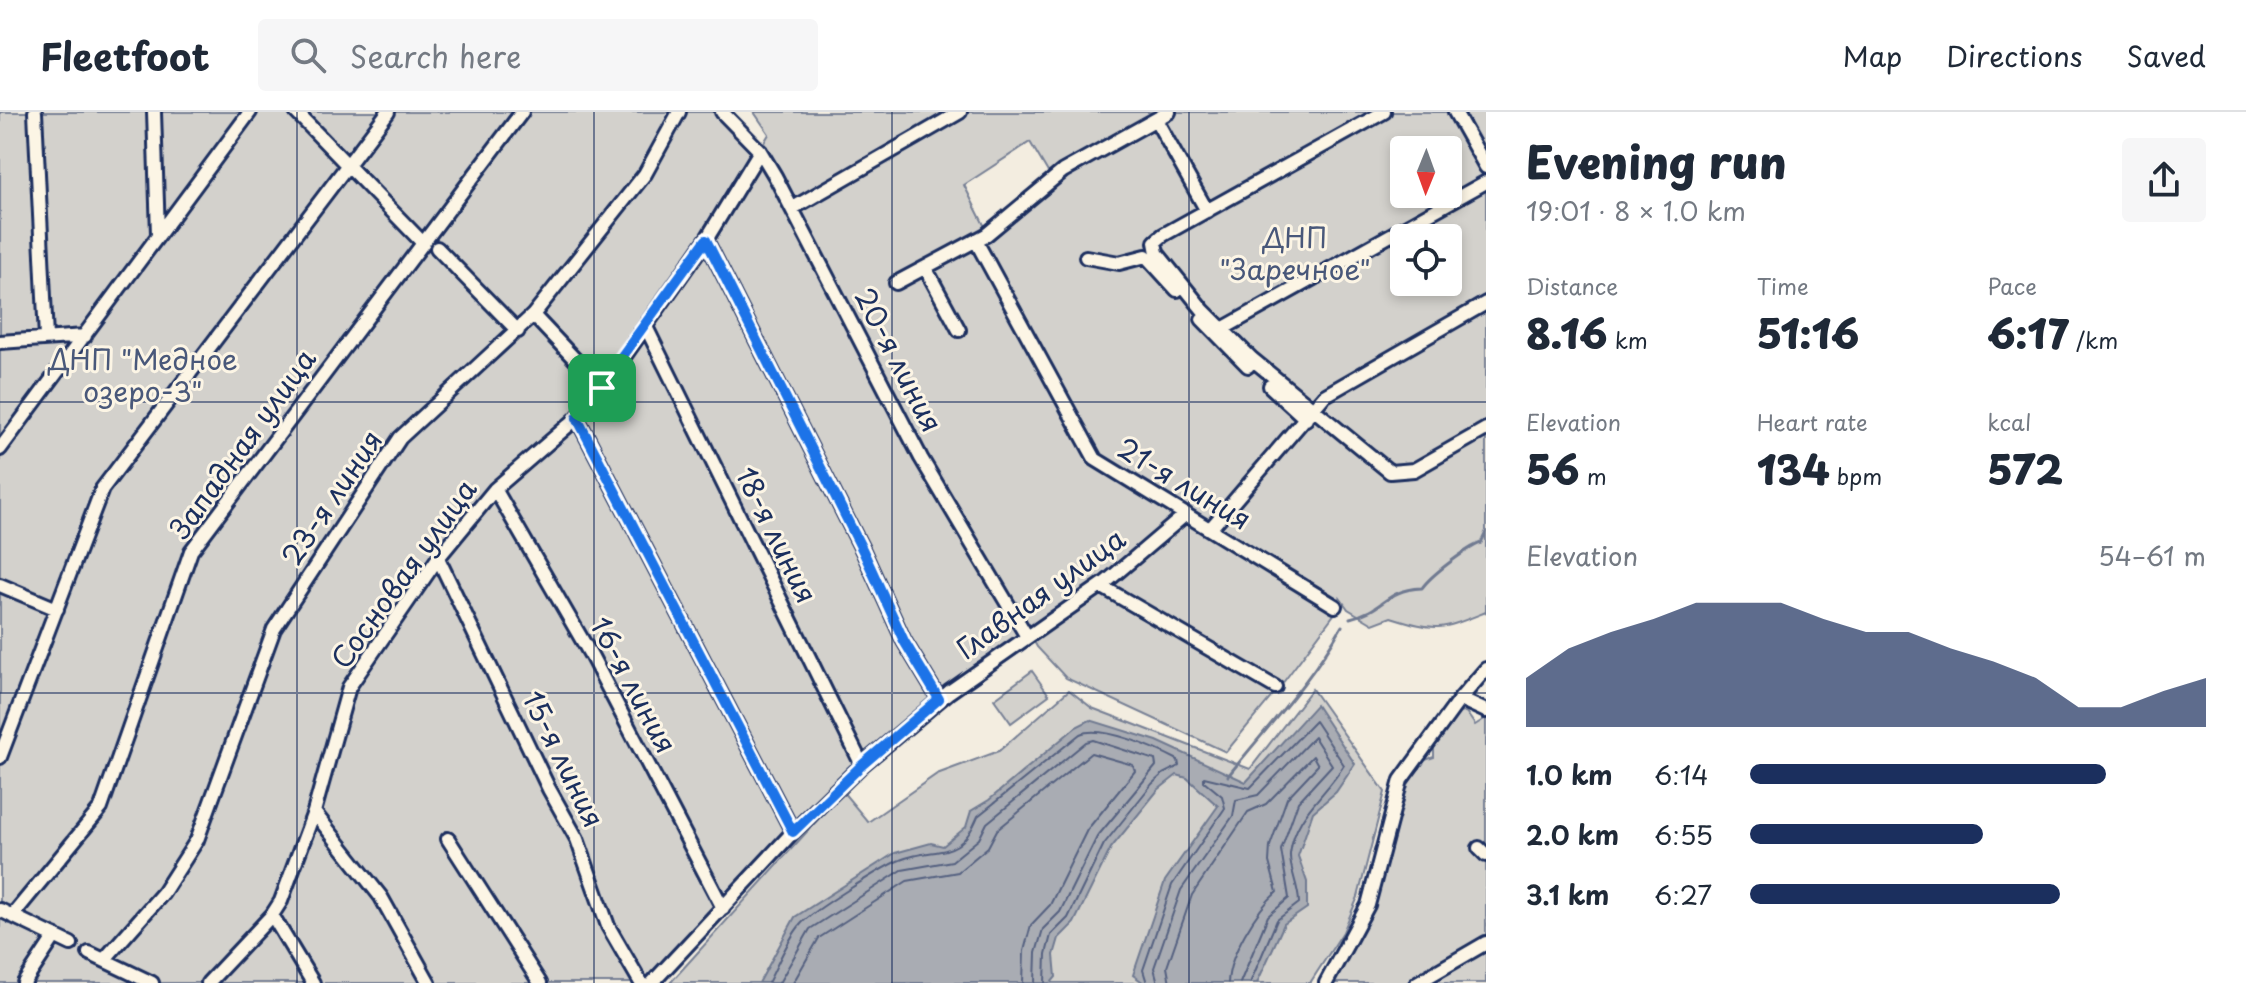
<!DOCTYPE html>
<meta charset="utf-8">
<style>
body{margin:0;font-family:"Playpen Sans",sans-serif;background:#f6f6f7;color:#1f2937;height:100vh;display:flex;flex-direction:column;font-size:30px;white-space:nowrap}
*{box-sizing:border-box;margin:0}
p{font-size:26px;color:#747a83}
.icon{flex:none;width:44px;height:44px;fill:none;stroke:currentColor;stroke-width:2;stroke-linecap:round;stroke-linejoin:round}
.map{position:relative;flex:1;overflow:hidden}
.side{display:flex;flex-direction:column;background:#fff;width:760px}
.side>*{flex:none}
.needle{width:52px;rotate:181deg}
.tools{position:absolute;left:1390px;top:24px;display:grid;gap:16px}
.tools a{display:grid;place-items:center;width:72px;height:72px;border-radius:8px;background:#fff;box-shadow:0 4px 12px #0003;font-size:40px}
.pin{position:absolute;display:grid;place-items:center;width:68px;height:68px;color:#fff;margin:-34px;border-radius:16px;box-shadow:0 4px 12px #0006}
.round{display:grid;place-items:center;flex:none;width:84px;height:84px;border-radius:8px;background:#f6f6f7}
.head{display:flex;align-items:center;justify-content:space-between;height:136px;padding:0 40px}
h1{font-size:44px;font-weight:800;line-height:60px}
.stats{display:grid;grid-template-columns:repeat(3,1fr);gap:12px;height:136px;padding:8px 40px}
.stats div{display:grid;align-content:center}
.stats b{font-size:40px;font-weight:800}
.stats small{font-size:22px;font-weight:400}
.stats p{font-size:22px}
.chart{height:224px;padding:16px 40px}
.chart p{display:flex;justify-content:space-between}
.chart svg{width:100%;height:144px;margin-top:8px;fill:#1b2f5e;opacity:.7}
ul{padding:0 40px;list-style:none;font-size:26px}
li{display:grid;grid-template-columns:128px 96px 1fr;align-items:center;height:60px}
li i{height:20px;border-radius:10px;background:#1b2f5e}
header{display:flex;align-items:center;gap:48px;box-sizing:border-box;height:112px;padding:0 40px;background:#fff;border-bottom:2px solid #e0e1e3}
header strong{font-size:38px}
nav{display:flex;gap:44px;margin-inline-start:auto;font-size:28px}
.search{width:560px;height:72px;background:#f6f6f7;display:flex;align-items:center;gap:20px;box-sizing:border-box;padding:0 28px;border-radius:8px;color:#747a83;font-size:30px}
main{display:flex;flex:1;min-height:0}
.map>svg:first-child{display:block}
</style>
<header>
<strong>Fleetfoot</strong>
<div class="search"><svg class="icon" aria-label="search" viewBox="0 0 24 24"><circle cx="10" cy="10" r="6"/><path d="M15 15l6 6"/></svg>Search here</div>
<nav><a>Map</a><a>Directions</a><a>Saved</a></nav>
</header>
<main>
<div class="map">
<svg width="1486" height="871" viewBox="0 0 1486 871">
<rect width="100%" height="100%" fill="#f3ede0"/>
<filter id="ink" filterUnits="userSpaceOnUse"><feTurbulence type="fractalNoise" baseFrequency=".0125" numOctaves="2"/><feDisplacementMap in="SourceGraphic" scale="16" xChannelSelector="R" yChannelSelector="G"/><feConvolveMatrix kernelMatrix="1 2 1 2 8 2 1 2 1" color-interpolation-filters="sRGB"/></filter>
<g filter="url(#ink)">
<path fill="#d3d1cc" stroke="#778095" stroke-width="2" fill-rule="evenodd" d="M0 0H722L759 39 769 22 754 0H1486V500C1440 518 1439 520 1391 505L1373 512 1348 497 1340 486 1335 501 1282 572 1226 640 1066 566 1037 535 1030 522 862 653 652 871H0ZM1030 30 1052 67 988 121 964 73ZM1404 38H1448V82H1404ZM1404 126H1448V170H1404Z
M1032 559 1049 583 1011 611 994 587Z
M1312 577 1385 680 1358 785 1343 820 1310 871H670L843 680 868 710 937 662 999 639 1069 578 1092 596 1250 657Z
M1466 600 1475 613 1486 606V871H1326L1368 793 1383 730 1410 661 1420 656 1422 649 1434 645V635L1444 622 1443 615 1456 601Z"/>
<path fill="#a9acb3" stroke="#707a91" stroke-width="2" d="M1316 593 1355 652 1336 680 1313 700 1298 744 1307 770V796L1284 812 1257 871H1144L1133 863 1165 769 1218 694 1187 666 1177 663 1158 678 1111 736 1074 811 1059 826 1054 843 1056 865 1051 871H759L795 805 895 741 931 731 943 734 966 715 971 699 989 688 1076 615 1090 608 1157 629 1246 670Z"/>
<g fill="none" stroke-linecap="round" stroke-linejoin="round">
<path stroke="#546180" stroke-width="2" d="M768 871C778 852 787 828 801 812 811 800 884 754 900 748 937 733 959 751 978 704L1080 622C1102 612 1157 637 1178 648L1179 654 1163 662 1152 672 1104 732 1068 806 1051 823 1046 842 1045 871
M779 871 810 817 902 758 952 749 979 727 987 711 1086 630 1093 628 1155 648 1156 654 1097 725 1060 800 1043 817 1036 841 1035 871
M793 871 819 826 907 769 958 760 988 735 997 718 1091 641 1133 653 1135 659 1087 718 1050 793 1031 813 1024 839 1023 871
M1147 871 1143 858 1172 773 1225 696 1222 684 1204 669V665L1250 676 1315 609 1344 653C1325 685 1295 701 1290 742 1289 756 1299 775 1299 791L1277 808 1250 871
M1158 871 1154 856 1181 778 1233 704 1236 688 1258 683 1314 625 1332 653 1298 690 1281 738 1289 786 1268 804 1240 871
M1170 871 1167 855 1192 783 1248 700 1266 692 1313 644 1318 653 1287 686 1270 734 1269 750 1277 780C1256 798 1229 843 1228 871"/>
<path stroke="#707a91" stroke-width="3" d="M1350 506C1386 498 1383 478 1422 476 1431 463 1467 436 1481 431L1486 420
M1228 664C1268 614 1311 569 1342 514"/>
<defs>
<path id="minor" d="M35 0 46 226
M154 0 158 122
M296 0 421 129
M722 0 760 39 775 64 921 346 1026 523
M1384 0 1163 123 1155 130 1157 141 1203 198 1252 247 1390 360 1414 358 1486 317
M1455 0 1486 55
M1156 8 1207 99
M793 96 960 0
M706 128 863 439 904 529 939 587
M976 129 1095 347 1335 494
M437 136 518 219
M1086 145 1119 151 1146 144 1177 178
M926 157 959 218
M896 171 986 123 1063 59 1169 0
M533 203 602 276
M1202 207 1248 254
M646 215 862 653
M1224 216 1486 70
M0 230 85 224
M1270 274 1306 307
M577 306 793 720
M0 337 250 0
M495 377 592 545 723 796
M1211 416 1324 284 1486 191
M438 446 549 677 577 727 608 814 641 871
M0 473 57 497
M1101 474 1275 575
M1460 587 1486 599
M0 645 102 377 388 0
M314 700 381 785 429 871
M448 727 540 871
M1479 736 1486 743
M0 798 71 832
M272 803 313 871
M12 804 101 696 191 439 522 0
M89 841 152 871
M104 848 163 781 197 728 274 517 400 326 533 203 645 62 679 0
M24 871 55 824
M208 871 272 803 281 789 314 700 349 575 438 446 495 377 577 306 602 276 706 128 760 39
M652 871 793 720 862 653 949 580 1105 471 1186 402
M1326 871 1368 793 1401 668 1460 587 1486 557
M1417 871 1486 831"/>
</defs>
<use href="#minor" stroke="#1b2f5e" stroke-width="18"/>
<use href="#minor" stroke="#fcf5e5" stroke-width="12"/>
</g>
</g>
<g fill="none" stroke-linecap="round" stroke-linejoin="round" filter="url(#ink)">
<defs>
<path id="route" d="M706 128 863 439 904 529 939 587 862 653 793 720 577 306Z"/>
</defs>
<use href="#route" stroke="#fff" stroke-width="16"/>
<use href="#route" stroke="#1a73e8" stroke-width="10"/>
</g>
<path fill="none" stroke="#1b2f5e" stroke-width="2" stroke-opacity="0.55" d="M297 0V871M594 0V871M892 0V871M1189 0V871M0 290H1486M0 581H1486"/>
<g text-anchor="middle" stroke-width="6" stroke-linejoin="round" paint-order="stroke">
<g font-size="28" fill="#49587a" stroke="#fcf5e5">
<text x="1295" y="136">ДНП<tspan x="1295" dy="32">"Заречное"</tspan></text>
<text x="143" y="258">ДНП "Медное<tspan x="143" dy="32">озеро-3"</tspan></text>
</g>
<g font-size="28" fill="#1b2f5e" stroke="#fcf5e5">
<text transform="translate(898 248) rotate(63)" y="10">20-я линия</text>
<text transform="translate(243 332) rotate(-54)" y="10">Западная улица</text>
<text transform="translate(1184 372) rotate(31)" y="10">21-я линия</text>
<text transform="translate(332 386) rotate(-56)" y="10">23-я линия</text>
<text transform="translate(776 423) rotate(64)" y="10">18-я линия</text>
<text transform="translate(404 462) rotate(-54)" y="10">Сосновая улица</text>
<text transform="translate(1041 482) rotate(-36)" y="10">Главная улица</text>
<text transform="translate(633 573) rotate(62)" y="10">16-я линия</text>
<text transform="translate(563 647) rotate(64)" y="10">15-я линия</text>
</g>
</g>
</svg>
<div class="tools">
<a><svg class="needle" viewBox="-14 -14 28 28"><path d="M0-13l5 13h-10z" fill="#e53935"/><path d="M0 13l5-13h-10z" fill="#747a83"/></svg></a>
<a><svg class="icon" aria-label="locate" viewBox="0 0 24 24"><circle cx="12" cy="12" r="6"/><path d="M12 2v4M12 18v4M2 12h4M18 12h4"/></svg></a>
</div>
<div class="pin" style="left:602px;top:276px;background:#1e9e55"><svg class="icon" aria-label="arrive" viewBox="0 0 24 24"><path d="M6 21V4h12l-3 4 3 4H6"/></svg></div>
</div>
<section class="side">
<div class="head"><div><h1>Evening run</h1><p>19:01 · 8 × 1.0 km</p></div><a class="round"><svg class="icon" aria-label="share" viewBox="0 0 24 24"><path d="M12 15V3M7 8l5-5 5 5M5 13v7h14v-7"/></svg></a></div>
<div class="stats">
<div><p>Distance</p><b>8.16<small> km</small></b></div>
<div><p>Time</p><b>51:16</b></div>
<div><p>Pace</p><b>6:17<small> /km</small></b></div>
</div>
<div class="stats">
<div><p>Elevation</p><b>56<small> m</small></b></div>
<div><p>Heart rate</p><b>134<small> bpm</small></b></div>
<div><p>kcal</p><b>572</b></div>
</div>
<div class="chart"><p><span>Elevation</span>54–61 m</p>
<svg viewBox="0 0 160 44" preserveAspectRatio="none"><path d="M0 44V29L10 20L20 15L30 11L40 6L50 6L60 6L70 11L80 15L90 15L100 20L110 24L120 29L130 38L140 38L150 33L160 29V44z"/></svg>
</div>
<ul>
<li><b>1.0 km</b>6:14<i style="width:78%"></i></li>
<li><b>2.0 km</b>6:55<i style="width:51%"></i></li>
<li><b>3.1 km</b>6:27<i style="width:68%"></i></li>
</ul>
</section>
</main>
